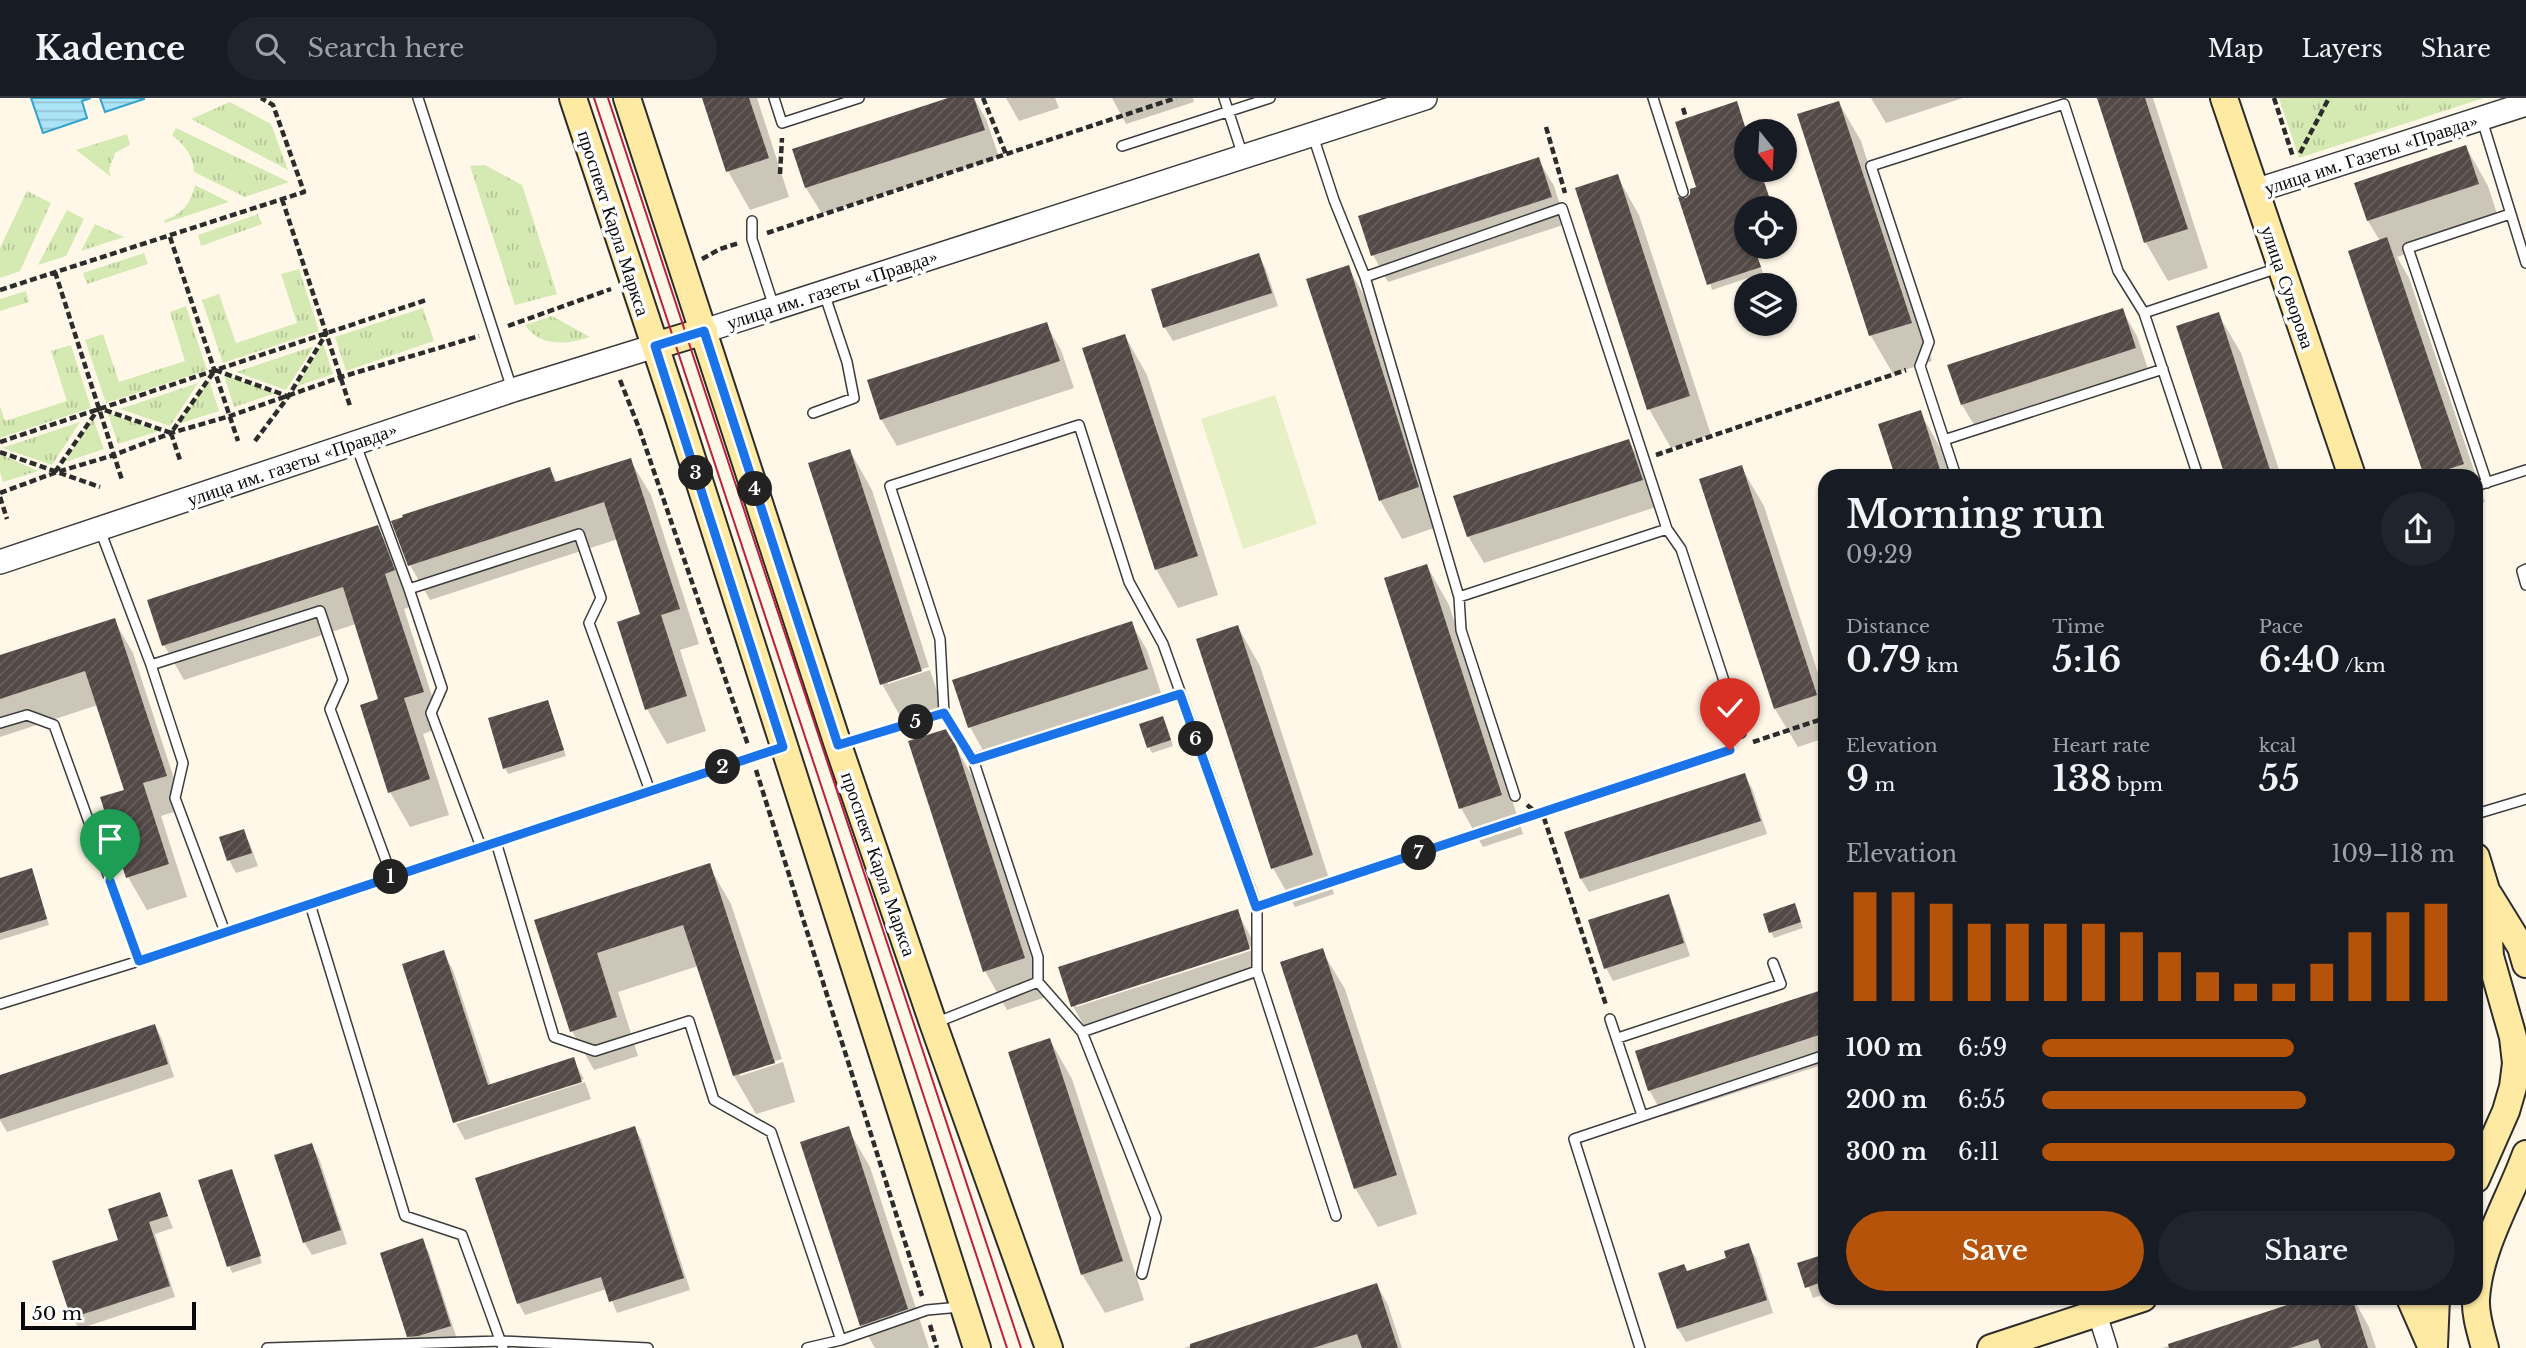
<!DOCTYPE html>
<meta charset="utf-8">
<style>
body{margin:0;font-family:"Libre Baskerville",serif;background:#20242c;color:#f1f3f6;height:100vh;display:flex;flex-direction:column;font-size:26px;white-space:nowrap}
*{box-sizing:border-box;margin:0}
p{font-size:23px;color:#9ea1a6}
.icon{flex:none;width:38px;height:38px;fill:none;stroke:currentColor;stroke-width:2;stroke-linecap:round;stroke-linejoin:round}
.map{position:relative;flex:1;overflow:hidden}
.details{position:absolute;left:1818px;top:371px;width:665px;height:836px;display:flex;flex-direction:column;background:#171b24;border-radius:21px;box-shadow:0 2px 5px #0004}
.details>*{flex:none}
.needle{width:46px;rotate:162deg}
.tools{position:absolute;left:1734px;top:21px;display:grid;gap:14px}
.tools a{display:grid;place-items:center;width:63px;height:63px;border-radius:50%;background:#171b24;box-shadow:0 2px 5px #0004;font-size:35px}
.scale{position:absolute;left:21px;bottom:18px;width:175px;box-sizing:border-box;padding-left:7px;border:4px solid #0a0a0a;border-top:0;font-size:19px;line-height:24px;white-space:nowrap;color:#0a0a0a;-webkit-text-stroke:5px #fff;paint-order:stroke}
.pin{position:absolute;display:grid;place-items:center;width:60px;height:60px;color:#fff;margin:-72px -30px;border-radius:50% 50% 50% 0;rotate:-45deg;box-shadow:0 0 7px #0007}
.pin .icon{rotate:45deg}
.km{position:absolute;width:35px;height:35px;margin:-18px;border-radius:50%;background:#222;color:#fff;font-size:19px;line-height:35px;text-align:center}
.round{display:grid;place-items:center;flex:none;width:74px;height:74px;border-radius:37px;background:#20242c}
.headline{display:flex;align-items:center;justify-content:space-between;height:119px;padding:0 28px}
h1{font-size:38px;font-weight:600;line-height:52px}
.stats{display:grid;grid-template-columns:repeat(3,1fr);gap:10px;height:119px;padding:7px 28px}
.stats div{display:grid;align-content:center}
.stats b{font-size:35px;font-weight:600}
.stats small{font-size:19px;font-weight:400}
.stats p{font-size:19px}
.chart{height:196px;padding:14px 28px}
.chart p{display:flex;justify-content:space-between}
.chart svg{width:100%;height:126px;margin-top:7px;stroke:#b45309;stroke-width:6}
.button{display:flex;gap:14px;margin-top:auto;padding:14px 28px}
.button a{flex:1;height:80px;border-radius:42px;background:#b45309;color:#fff;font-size:28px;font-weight:600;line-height:80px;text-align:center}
.button a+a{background:#20242c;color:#f1f3f6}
ul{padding:0 28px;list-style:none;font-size:23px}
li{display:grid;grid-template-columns:112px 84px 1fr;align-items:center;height:52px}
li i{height:18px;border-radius:9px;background:#b45309}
header{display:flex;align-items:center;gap:42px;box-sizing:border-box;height:98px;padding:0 35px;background:#171b24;border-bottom:2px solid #363941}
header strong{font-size:33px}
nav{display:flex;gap:38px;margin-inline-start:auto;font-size:24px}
.search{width:490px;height:63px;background:#20242c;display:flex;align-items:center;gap:18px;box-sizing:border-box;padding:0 24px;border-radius:38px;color:#9ea1a6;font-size:26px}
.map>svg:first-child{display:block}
</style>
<header>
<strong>Kadence</strong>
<div class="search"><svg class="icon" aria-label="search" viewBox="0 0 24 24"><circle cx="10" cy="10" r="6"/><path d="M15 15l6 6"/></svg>Search here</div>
<nav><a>Map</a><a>Layers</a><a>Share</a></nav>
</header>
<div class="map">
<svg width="2526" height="1250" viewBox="0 0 2526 1250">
<defs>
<pattern id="grass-tufts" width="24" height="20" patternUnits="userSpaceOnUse" patternTransform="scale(1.75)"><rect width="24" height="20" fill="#d5e9b2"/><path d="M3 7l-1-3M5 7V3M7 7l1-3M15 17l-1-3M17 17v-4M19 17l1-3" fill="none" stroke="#b6c698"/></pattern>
<pattern id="water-rules" width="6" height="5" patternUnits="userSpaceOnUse" patternTransform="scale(1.75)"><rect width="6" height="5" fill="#ace4f7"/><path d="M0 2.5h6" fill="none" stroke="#93c2d2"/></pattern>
<pattern id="building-hatch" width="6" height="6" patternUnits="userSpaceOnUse" patternTransform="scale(1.75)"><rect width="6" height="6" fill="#534a47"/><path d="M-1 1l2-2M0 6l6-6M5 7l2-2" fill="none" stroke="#67605d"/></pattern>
</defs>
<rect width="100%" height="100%" fill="#fff8e8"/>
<path fill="url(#grass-tufts)" d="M2279 0H2484L2299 60Z
M230 4 271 26 288 72 191 21Z
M176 30 289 84 245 99 194 74C193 57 185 48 172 37Z
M127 36 130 47 115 55 109 72 111 79 76 52Z
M485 67 522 87 557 196 515 207 470 68Z
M195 87 229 104 165 125 164 122C182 117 191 105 195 87Z
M27 93 51 105 20 173 0 180V150Z
M67 112 84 121 66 158 38 167Z
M258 116 262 126 201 148 198 137Z
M95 126 124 139 81 153Z
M144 155 148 166 87 186 83 175Z
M299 171 319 233 223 265 202 202 219 196 236 245 297 225 281 176Z
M26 193 29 204 0 213V201Z
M186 208 207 272 106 305 85 242 103 236 119 284 185 263 170 214Z
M423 210 434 243 346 273 335 239Z
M552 218 590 239C567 247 540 249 525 227Z
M323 245 333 276 297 288Z
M71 247 91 310 0 340V308L5 323 67 303 51 253Z
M314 248 286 292 236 274Z
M224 277 276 295 234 309Z
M209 282 219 313 178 326Z
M198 285 170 328 120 311Z
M108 315 159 333 118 346Z
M93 320 104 351 65 364Z
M80 324 52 367 2 350Z
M0 356 38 373 3 384 0 374Z"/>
<path fill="#e6f0c4" d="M1275 297 1317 426 1243 451 1201 321Z"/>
<path fill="url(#water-rules)" stroke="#33a3ce" stroke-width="2" d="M31 0H91L82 3 87 20 43 35Z
M100 0H144V1L105 14Z"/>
<path fill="#0003" d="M704 0H757L789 99 750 112 728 73Z
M954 0H974L986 21 999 59 822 116 806 90 794 52Z
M1006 0H1055L1059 10 1019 23Z
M1112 0H1193L1194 4 1126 26Z
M1871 0H1963L1886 25Z
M2099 0H2153L2208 170 2168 183 2146 145Z
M1736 5 1747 33 1746 72H1760L1772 110H1746V149H1754L1763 175 1712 192 1686 102 1699 90Z
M1839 5 1861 43 1932 263 1893 276 1871 238 1799 17Z
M2466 49 2488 88 2500 125 2397 159 2409 180 2476 378H2425L2380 143 2368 123 2356 86Z
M1538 61 1554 88 1566 126 1388 184 1373 157Z
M1617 78 1639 117 1711 337 1671 350 1649 311Z
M1259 158 1266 171 1278 208 1173 243 1165 230 1153 192Z
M1348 169 1370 208 1440 428 1402 441 1380 402Z
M2122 212 2137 238 2150 277 1978 333 1962 307 1950 268Z
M2218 216 2241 255 2281 378H2226Z
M1046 226 1061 252 1074 290 897 348 881 321Z
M1125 238 1147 277 1218 497 1178 510 1156 471Z
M1920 314 1942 353 1951 378H1897Z
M1629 343 1644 370 1656 409 1484 465 1468 438Z
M850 353 872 392 929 569 888 582V586L930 572 943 612 904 625 882 586Z
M630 362 651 397 699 546 680 552 706 633 667 646 647 611 642 517 618 441 430 502 410 467 549 371 558 385Z
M1741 369 1764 408 1825 597V640L1798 649 1775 611 1701 382Z
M2476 380 2485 404 2476 407Z
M377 429 397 464 413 508 404 511 442 629 423 636 449 717 410 729 390 694 381 602 356 526 184 582 164 547Z
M1427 468 1449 507 1523 736 1483 749 1461 710Z
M114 522 133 555 184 711 161 718 187 799 147 812 128 779 126 693 98 607 0 639V559Z
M1131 525 1147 552 1162 598 985 656 970 629Z
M1238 529 1260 568 1334 796 1295 809 1273 770Z
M548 604 566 658 508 676 505 670Z
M1166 626 1173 648 1152 655 1149 649Z
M955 648 978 688 1046 899 1007 912 985 873Z
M1744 677 1752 690 1767 736 1589 794 1581 781 1566 735Z
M243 733 250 746 258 768 236 775 229 762Z
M709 768 731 806 782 961 740 974V978L783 964 795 1004 756 1016 734 978 698 868 618 894 638 958 594 972 572 933 536 824Z
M34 778 49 827 0 842V782Z
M1668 798 1675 812 1690 858 1613 883 1606 870Z
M1237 813 1255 847 1076 906V909L1256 851 1264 878 1088 935 1073 908 1060 870Z
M1797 813 1803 830 1774 840 1771 834Z
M1322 853 1345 891 1417 1116 1378 1129 1355 1090Z
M443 854 453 872 491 988 573 962 584 981 456 1023V1026L404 867Z
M1815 896 1825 914V966L1664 1018 1649 992Z
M155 928 162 941 174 979 7 1034 0 1022V979Z
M1050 942 1072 981 1144 1202 1105 1215 1082 1176Z
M585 984 591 1001 465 1042 456 1026Z
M634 1030 641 1041 690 1192 617 1215 607 1191 525 1217 519 1206 478 1081Z
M848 1031 870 1069 929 1250H875L862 1227Z
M311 1047 319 1060 347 1146 312 1157 304 1144Z
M231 1073 262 1165 232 1175 200 1083Z
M159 1096 173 1130 155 1136 175 1199 79 1231 72 1219 120 1143Z
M422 1142 429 1155 457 1241 429 1250H416L409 1238Z
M1748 1147 1756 1160 1773 1215 1686 1244 1678 1231 1661 1176 1687 1175 1728 1162Z
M1825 1158V1196L1813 1200 1800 1167Z
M1377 1187 1388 1207 1402 1250H1184Z
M2314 1200H2353L2369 1229 2376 1250H2162Z"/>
<path fill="url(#building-hatch)" d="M702 0H749L769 60 726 74Z
M948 0H974L985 32 805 90 792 51Z
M2097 0H2145L2188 131 2144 145Z
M1737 3 1746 32V72H1760L1773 110H1746V149H1754L1761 169 1707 187 1678 99 1686 100 1690 96V91L1696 89 1675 24Z
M1839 3 1912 225 1869 238 1797 16Z
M2466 47 2479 86 2367 123 2354 85Z
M1539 59 1552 99 1371 158 1358 118Z
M1618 76 1690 298 1647 312 1575 90Z
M2387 139 2464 366 2427 378H2424L2348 153Z
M1259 155 1272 195 1163 230 1151 191Z
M1349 167 1419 389 1379 403 1306 181Z
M2123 210 2136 250 1961 307 1947 267Z
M2219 214 2272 378H2225L2176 228Z
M1047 224 1060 263 880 322 867 282Z
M1125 236 1198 458 1155 472 1082 250Z
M1921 312 1942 378H1895L1878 326Z
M1629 341 1643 382 1467 439 1453 398Z
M850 351 922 573 880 587 808 365Z
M631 360 680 511 661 517 687 598 645 612 617 524 640 516 604 404 408 468 391 423 403 419 402 417 550 369 555 384Z
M1742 367 1817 597 1774 611 1699 381Z
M378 427 395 472 385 476 424 594 404 600 430 681 388 695 360 607 378 601 343 489 162 548 147 502Z
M1427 466 1502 697 1459 711 1384 480Z
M115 520 167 678 143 685 169 766 126 780 100 699 124 692 85 573 0 601V557Z
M1132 523 1148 571 968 630 952 582Z
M1238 527 1313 757 1271 771 1196 541Z
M548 602 564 652 503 671 488 620Z
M1163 618 1171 642 1147 650 1139 626Z
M946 631 956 647 1025 860 983 874 908 643Z
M1745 675 1761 723 1580 781 1564 734Z
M244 731 252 755 227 763 219 739Z
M710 765 775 965 733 978 683 827 597 855 617 919 570 934 534 822Z
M32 770 47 821 0 835V780Z
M1669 796 1684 845 1604 871 1588 822Z
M1795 805 1801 824 1769 835 1763 816Z
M1238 811 1250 851 1071 909 1058 869Z
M1323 850 1397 1077 1354 1091 1280 864Z
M444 852 488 987 574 959 582 984 453 1025 402 866Z
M1825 891V935L1648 993 1635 953Z
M155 926 168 966 0 1021V977Z
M1050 940 1123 1163 1081 1177 1008 954Z
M635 1028 684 1180 609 1204 601 1179 517 1206 475 1080Z
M849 1028 908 1211 860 1228 800 1044Z
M312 1045 341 1132 303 1145 274 1057Z
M232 1071 261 1158 227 1169 198 1082Z
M160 1094 168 1118 149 1124 170 1188 71 1220 52 1163 118 1142 108 1111Z
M423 1140 451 1228 418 1238 407 1239 380 1155Z
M1749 1145 1767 1202 1677 1231 1658 1175 1684 1166 1687 1173 1726 1160 1724 1153Z
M1825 1156V1183L1805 1190 1797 1165Z
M1377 1185 1398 1250H1362L1357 1236 1313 1250H1190V1246Z
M2309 1200H2352L2368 1250H2321L2318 1241 2290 1250H2169L2168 1246Z"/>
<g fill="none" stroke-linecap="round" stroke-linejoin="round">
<defs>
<path id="service" d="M418 0 512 291
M774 0 782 25 859 0
M1224 0 1243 58
M1653 0 1683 94
M2482 22 2526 165
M1313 38 1334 102 1365 179 1459 499 1667 431 1562 110 1365 179
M1122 48 1270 0
M752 123V141L774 209
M2144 215 2278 170
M813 315 854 300 847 264 824 195
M1944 342 2163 271
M356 347 409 491 579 436 601 500 589 525 650 693
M1956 378 1920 268 1929 244 1871 68 2064 6 2118 173 2144 215 2198 378
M2487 385 2408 150 2510 116
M2476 388 2526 372
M1667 431 1681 451 1741 635
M100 432 151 567 320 513 343 582 330 611 392 779
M2526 471 2522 473 2526 487
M409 491 442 590 431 615 481 749
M1459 499 1461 532 1515 698
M151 567 183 665 175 700 225 834
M0 625 27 617 54 627 139 863
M842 646 944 615
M973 661 1180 596
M2476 716 2526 701
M496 744 554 939 595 953 689 923 714 1002 771 1034 841 1242
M310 806 405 1118 462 1137 503 1250
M1257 873 1336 1118
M0 906 139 863 781 650
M1610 921 1642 1017
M935 925 1038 884 1082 934 1257 873V809L1163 546 1129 484 1079 327 890 388 940 541 944 615 973 661 1038 859V884
M1082 934 1156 1120 1142 1176
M1618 940 1781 886 1773 865
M267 1250 501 1243 648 1250
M807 1250 841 1242 927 1212 960 1209
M1640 1250 1574 1041 1825 957"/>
<path id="minor" d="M2097 1215 2108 1250"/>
<path id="tertiary" d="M2255 93 2526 6
M704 233 1425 0
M0 464 513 292 655 248"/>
<path id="secondary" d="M573 0 678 317 977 1250
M627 0 838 647 933 925 1049 1250
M2224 0 2352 378
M655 248 704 233
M2476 759 2486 792 2490 858 2513 939 2516 965 2513 989 2506 1013 2476 1081
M2489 797 2521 849 2526 866
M2410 1200 2432 1250
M2434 1248 2436 1200
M1991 1250 2143 1200
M2485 1250C2481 1235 2475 1217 2476 1201 2479 1150 2509 1103 2526 1056"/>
</defs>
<use href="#service" stroke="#3d3d3d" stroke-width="12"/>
<use href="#minor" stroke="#3d3d3d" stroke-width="21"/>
<use href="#tertiary" stroke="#3d3d3d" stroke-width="26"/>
<use href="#secondary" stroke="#2c2c2c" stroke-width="30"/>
<path stroke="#2c2c2c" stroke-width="4.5" stroke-dasharray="7 3.5" stroke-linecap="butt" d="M983 0 1006 56
M2274 0 2293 59
M1683 10 1686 20
M1546 29 1565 95
M2300 55 2329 0
M780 76 782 40
M282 101 350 308
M767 135 1176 0
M170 139 238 343
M702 161 720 151 739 145
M55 174 122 382
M0 192 304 94 273 7 261 0
M508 228 611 191
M620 282 639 330 748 647
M171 335 180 362
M255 343 288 299 326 236
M0 344 426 202
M0 354 100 389
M1656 357 1906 272
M55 374 99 310 171 335 215 272 287 298
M0 395 54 375 114 357 171 335 230 318 341 279 479 238
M0 399 7 421
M1753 644 1825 620
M756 672 922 1198
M1527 707 1544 720 1606 907
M1271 804 1738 649
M930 1227 937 1250"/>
<use href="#service" stroke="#fff" stroke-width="9"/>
<use href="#minor" stroke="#fff" stroke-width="18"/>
<use href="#tertiary" stroke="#fff" stroke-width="23"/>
<use href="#secondary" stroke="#ffeaa3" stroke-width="26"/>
<path stroke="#bb223c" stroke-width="2" d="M594 0 1007 1250
M608 0 1021 1250"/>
</g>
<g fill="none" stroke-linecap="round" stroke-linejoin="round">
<defs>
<path id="route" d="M110 783 139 863 783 649 655 248 704 233 838 647 944 615 973 662 1180 596 1256 809 1730 652"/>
</defs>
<use href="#route" stroke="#fff" stroke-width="14"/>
<use href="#route" stroke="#1a73e8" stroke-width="9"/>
</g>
<g text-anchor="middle" stroke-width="7" stroke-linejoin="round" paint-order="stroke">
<g font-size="19" fill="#0a0a0a" stroke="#fff">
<text transform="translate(2371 56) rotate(-18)" y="7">улица им. Газеты «Правда»</text>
<text transform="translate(614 125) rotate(72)" y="7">проспект Карла Маркса</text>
<text transform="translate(2288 189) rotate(71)" y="7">улица Суворова</text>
<text transform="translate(832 191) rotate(-18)" y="7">улица им. газеты «Правда»</text>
<text transform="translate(292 366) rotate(-19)" y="7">улица им. газеты «Правда»</text>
<text transform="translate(879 766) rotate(71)" y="7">проспект Карла Маркса</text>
</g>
</g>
</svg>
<div class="tools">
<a><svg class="needle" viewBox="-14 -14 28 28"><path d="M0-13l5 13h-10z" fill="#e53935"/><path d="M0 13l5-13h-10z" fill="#9ea1a6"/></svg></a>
<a><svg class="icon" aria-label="locate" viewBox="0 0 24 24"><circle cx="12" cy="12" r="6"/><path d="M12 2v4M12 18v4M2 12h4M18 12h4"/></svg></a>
<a><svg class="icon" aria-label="layers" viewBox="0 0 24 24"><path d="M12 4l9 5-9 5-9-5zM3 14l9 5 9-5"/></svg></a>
</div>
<div class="scale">50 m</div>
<div class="pin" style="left:110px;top:783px;background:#1e9e55"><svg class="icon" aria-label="arrive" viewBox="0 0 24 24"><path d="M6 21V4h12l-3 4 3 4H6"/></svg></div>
<div class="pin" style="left:1730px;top:652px;background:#d93025"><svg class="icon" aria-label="check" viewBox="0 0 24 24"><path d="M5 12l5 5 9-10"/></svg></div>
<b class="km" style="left:391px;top:779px">1</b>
<b class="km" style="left:723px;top:669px">2</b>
<b class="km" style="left:696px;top:375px">3</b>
<b class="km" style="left:755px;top:391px">4</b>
<b class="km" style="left:916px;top:624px">5</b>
<b class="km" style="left:1196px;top:641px">6</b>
<b class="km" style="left:1419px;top:755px">7</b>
<section class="details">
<div class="headline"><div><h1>Morning run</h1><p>09:29</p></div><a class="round"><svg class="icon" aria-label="share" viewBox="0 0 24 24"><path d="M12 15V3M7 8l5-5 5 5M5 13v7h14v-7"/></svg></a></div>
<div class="stats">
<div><p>Distance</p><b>0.79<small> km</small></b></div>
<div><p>Time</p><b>5:16</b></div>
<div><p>Pace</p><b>6:40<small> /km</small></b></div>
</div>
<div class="stats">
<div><p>Elevation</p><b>9<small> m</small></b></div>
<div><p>Heart rate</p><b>138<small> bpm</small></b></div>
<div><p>kcal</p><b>55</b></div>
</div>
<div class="chart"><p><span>Elevation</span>109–118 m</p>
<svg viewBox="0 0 160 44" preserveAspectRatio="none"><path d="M5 44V6M15 44V6M25 44V10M35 44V17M45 44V17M55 44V17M65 44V17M75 44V20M85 44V27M95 44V34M105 44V38M115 44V38M125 44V31M135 44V20M145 44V13M155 44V10"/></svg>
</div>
<ul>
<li><b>100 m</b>6:59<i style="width:61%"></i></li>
<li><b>200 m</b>6:55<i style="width:64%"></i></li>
<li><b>300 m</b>6:11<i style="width:100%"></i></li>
</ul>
<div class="button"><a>Save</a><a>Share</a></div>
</section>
</div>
